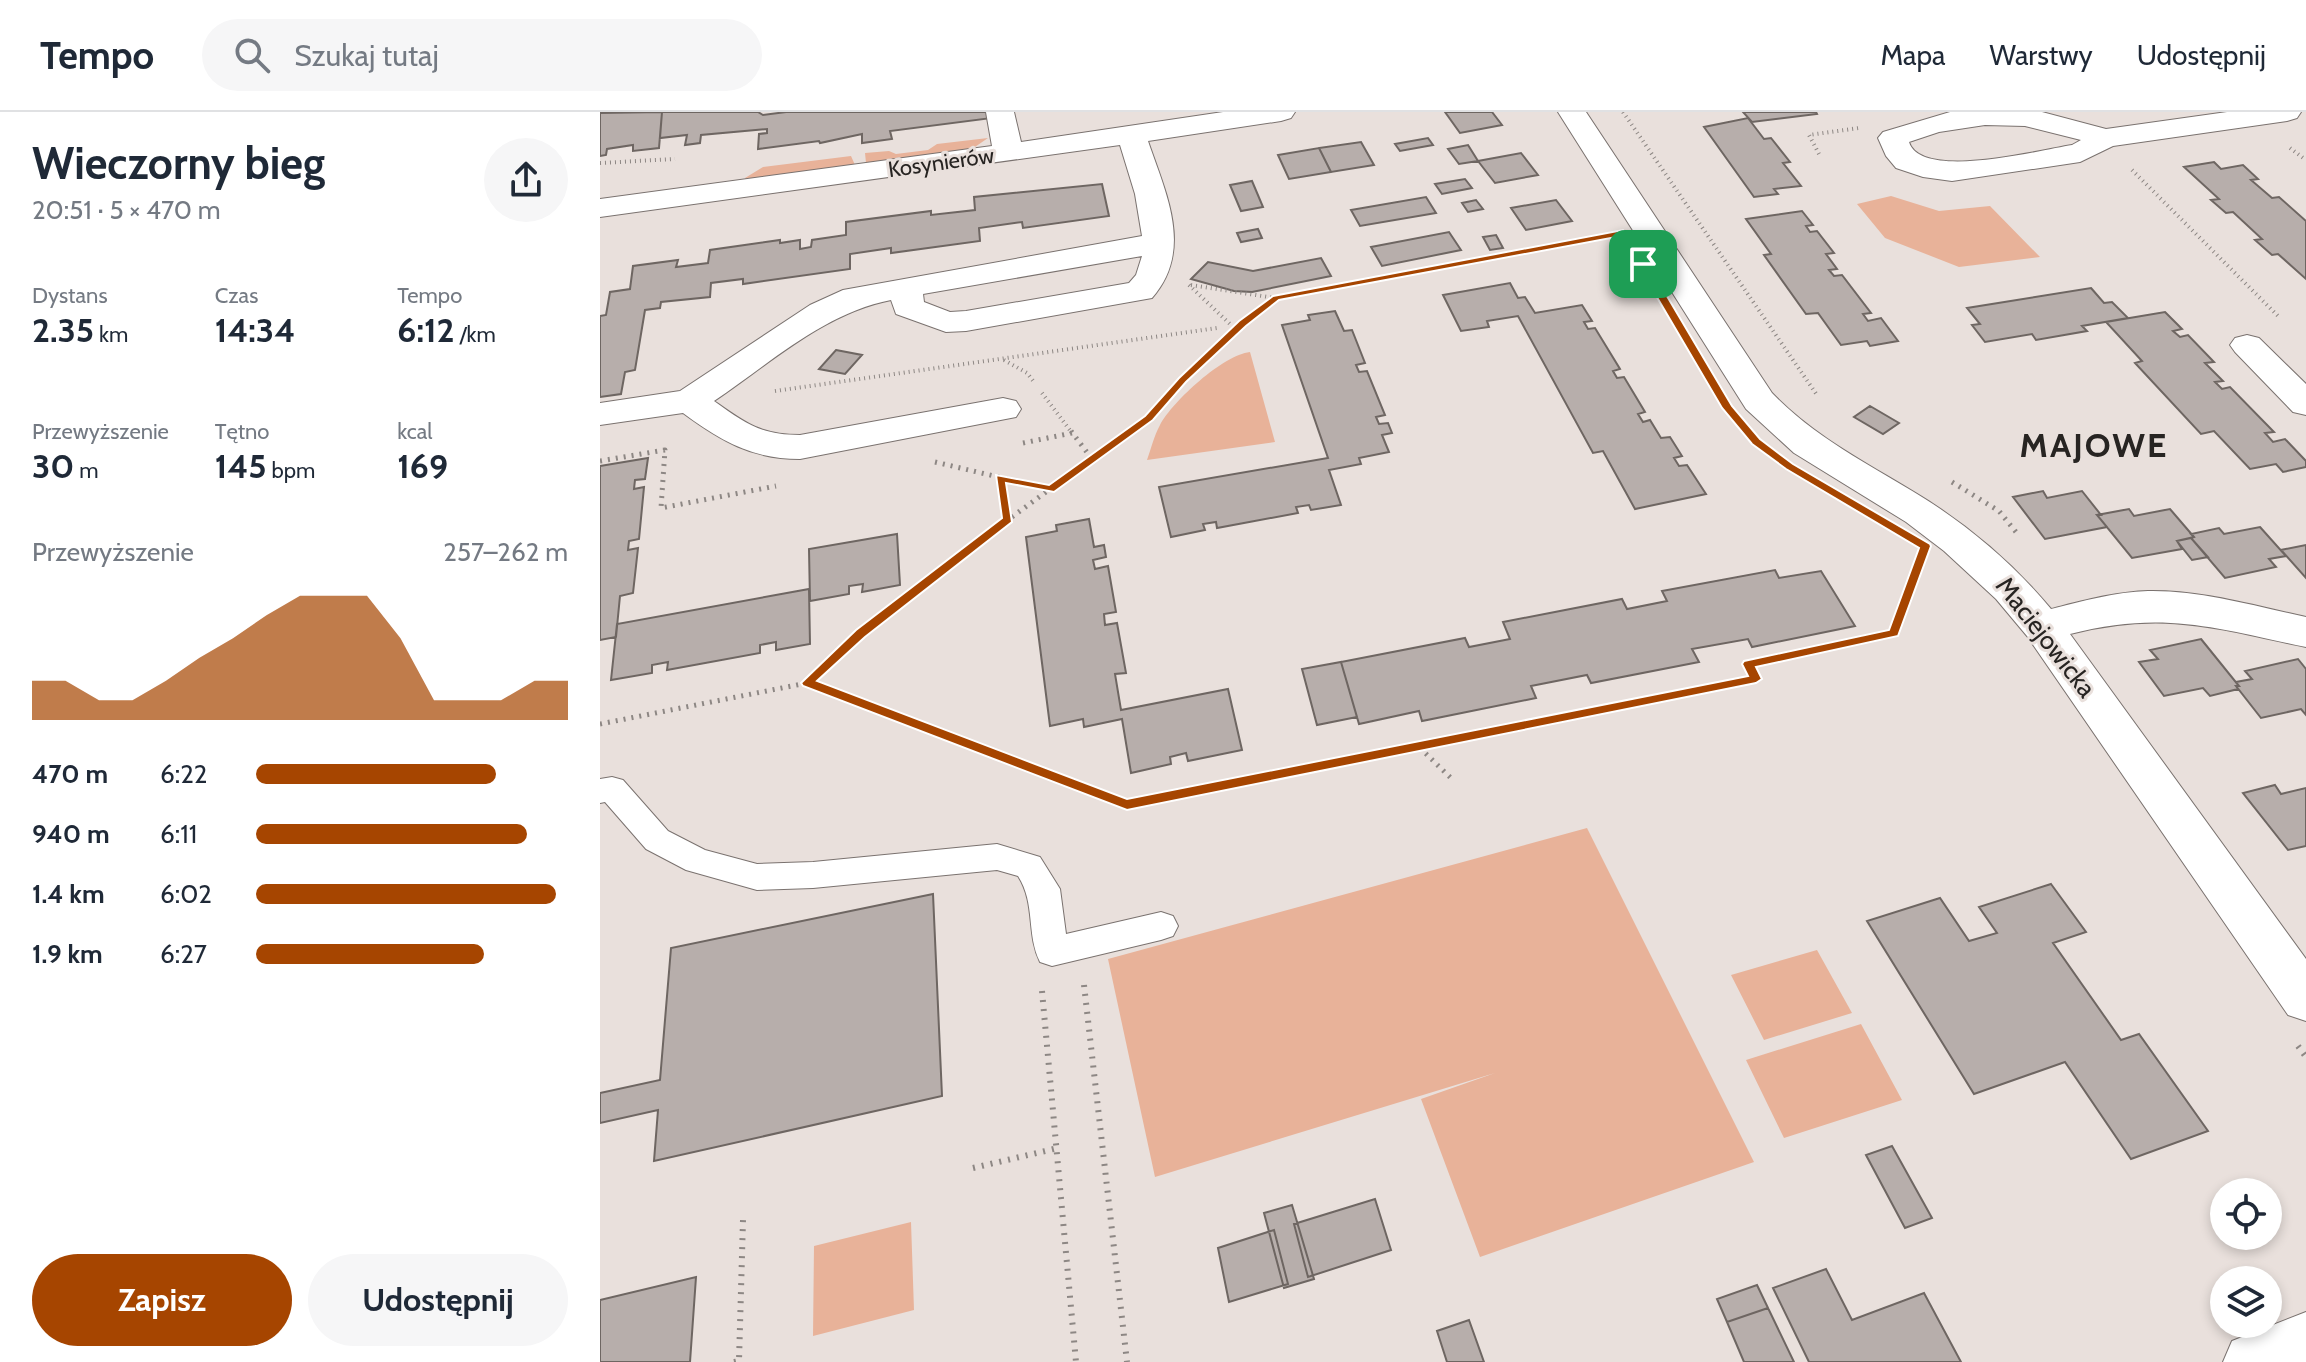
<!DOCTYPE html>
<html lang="pl">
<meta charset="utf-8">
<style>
body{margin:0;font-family:Cabin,sans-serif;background:#f6f6f7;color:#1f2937;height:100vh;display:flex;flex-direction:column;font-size:30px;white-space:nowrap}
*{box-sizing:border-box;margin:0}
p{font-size:26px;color:#747a83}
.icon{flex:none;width:44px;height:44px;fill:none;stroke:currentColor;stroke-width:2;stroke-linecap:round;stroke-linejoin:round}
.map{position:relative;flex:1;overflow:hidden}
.details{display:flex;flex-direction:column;background:#fff;width:600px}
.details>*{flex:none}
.tools{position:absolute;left:1610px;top:1066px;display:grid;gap:16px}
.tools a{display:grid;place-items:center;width:72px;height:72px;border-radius:50%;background:#fff;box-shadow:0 4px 12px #0003;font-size:40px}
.pin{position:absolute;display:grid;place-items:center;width:68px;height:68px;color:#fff;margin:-34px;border-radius:16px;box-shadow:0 4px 12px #0006}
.round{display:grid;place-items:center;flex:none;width:84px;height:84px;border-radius:42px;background:#f6f6f7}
.overview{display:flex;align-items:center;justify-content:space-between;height:136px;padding:0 32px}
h1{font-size:44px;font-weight:700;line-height:60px}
.metrics{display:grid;grid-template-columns:repeat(3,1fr);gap:12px;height:136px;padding:8px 32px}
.metrics div{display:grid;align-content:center}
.metrics b{font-size:34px;font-weight:700}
.metrics small{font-size:22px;font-weight:400}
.metrics p{font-size:22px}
.chart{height:224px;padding:16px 32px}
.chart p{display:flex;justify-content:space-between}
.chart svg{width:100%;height:144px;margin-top:8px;fill:#a64500;opacity:.7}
.action{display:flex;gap:16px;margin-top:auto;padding:16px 32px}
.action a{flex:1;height:92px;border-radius:48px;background:#a64500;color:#fff;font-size:32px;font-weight:700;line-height:92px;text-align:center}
.action a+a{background:#f6f6f7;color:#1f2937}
ul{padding:0 32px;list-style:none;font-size:26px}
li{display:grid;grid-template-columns:128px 96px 1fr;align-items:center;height:60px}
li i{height:20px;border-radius:10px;background:#a64500}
header{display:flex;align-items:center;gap:48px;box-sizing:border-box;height:112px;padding:0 40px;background:#fff;border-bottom:2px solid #e0e1e3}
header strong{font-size:38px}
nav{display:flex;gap:44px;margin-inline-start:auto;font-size:28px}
.search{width:560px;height:72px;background:#f6f6f7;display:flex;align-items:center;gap:20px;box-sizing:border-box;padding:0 28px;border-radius:44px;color:#747a83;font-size:30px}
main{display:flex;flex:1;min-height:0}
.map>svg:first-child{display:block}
</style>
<header>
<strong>Tempo</strong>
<div class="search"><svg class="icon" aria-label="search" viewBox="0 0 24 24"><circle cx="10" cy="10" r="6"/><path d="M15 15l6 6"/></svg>Szukaj tutaj</div>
<nav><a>Mapa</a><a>Warstwy</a><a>Udostępnij</a></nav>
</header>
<main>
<section class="details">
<div class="overview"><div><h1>Wieczorny bieg</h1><p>20:51 · 5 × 470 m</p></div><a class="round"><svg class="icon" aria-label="share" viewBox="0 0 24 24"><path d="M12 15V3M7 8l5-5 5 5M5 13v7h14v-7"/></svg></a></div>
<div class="metrics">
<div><p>Dystans</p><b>2.35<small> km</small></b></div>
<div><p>Czas</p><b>14:34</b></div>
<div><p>Tempo</p><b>6:12<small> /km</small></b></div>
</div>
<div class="metrics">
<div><p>Przewyższenie</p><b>30<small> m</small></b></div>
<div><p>Tętno</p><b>145<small> bpm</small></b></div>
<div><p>kcal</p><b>169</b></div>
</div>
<div class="chart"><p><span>Przewyższenie</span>257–262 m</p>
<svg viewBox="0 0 160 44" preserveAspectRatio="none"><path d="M0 44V32L10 32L20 38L30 38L40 32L50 25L60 19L70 12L80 6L90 6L100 6L110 19L120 38L130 38L140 38L150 32L160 32V44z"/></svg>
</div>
<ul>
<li><b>470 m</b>6:22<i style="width:77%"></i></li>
<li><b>940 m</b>6:11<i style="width:87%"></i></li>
<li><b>1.4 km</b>6:02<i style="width:96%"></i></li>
<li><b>1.9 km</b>6:27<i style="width:73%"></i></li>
</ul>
<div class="action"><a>Zapisz</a><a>Udostępnij</a></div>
</section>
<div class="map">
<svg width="1706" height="1250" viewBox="0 0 1706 1250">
<rect width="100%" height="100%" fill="#e9e0dc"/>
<path fill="#e8b299" d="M388 26 372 37 146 68 145 66 163 55 251 44 255 53 266 51 265 41 289 39 296 42 328 38 337 32Z
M1291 84 1339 99 1390 94 1440 145 1359 155 1285 126 1257 92Z
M650 240 675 330 547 348C551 337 554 324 560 313 573 289 623 243 650 240Z
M987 716 1154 1050 880 1145 821 987 895 961 555 1065 508 847Z
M1217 838 1252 901 1164 928 1131 863Z
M1261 912 1302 988 1184 1026 1146 948Z
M311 1110 314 1198 213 1224 214 1134Z"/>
<path fill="#b7aeab" stroke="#6e6662" stroke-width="2" d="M62 0 59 36 33 39V33L7 37 6 43 0 44V1Z
M62 0H158L163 3 186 0H391L392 6 290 19 292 27 262 31V22L220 31 219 29 158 37 159 22 167 21V17L101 23 100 31 85 33 87 23 60 26Z
M845 0H892L902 13 860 21Z
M1143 0H1216L1217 2 1152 10Z
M1148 6 1164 27 1171 26 1190 50 1183 51 1201 74 1174 77 1178 82 1154 85 1104 15Z
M828 26 833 33 800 39 795 32Z
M761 30 774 53 731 60 719 36Z
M868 33 878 49 859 52 848 37Z
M719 36 731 60 689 67 678 43Z
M921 41 938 63 895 71 878 49Z
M1614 50 1621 57 1643 53 1658 67 1651 68 1672 86 1679 85 1706 109V167L1678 142 1672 143 1655 128 1662 127 1633 100 1626 101 1611 88 1619 87 1584 55Z
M865 67 872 76 842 82 835 72Z
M652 69 663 95 641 99 630 73Z
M502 72 509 104 423 116 422 110 379 116 380 129 291 141V136L250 142V157L143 172V167L111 171 110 185 61 190 60 196 45 198 35 258 25 260 21 282 0 285V204L6 203 10 180 30 177 33 154 78 148 76 155 108 151 110 138 180 128V131L200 128V137L211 135 212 128 246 123V110L331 99V103L375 98 374 85Z
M826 85 836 101 760 114 751 98Z
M876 88 883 97 868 100 862 91Z
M956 88 972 109 926 118 911 96Z
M1202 99 1213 113 1206 114 1210 120 1217 119 1234 141 1226 142 1237 157 1229 158 1234 164 1242 163 1271 201 1263 202 1268 209 1281 206 1298 229 1270 234 1267 229 1241 233 1218 201 1206 202 1164 143 1171 142 1146 107Z
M658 117 662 126 641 130 637 121Z
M849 120 861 138 782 154 771 135Z
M896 123 903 136 890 138 883 125Z
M721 146 731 164 652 180 634 179 591 167 608 150 653 159Z
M910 171 918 186 925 185 935 201 982 193 992 209 984 210 988 217 995 216 1020 257 1013 259 1017 266 1024 265 1045 300 1038 302 1043 310 1050 308 1061 326 1070 325 1082 344 1074 346 1079 354 1087 353 1106 382 1035 397 1003 339 993 341 918 204 887 209 889 215 861 219 843 183Z
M1491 176 1504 191 1512 190 1528 206 1482 214 1487 219 1436 228 1432 222 1385 230 1372 213 1380 212 1367 196Z
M735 199 744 219 752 218 765 251 756 253 759 260 767 259 785 303 776 305 779 312 788 311 792 321 782 323 789 340 759 346 761 352 729 358 741 393 711 398 709 393 696 395 698 401 617 416 616 410 603 412 605 418 571 425 559 375 728 346 682 213 710 208 708 203Z
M1565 200 1582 217 1573 219 1580 225 1588 223 1614 250 1605 251 1623 269 1615 270 1622 277 1630 275 1674 320 1665 321 1673 330 1685 327 1706 349V355L1683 360 1676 352 1650 357 1614 319 1601 322 1535 251 1542 249 1506 210Z
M236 238 262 243 245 262 219 257Z
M1270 294 1299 311 1283 322 1254 305Z
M48 346 45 367 35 368 34 377 44 375 39 427 29 429 28 438 38 436 33 481 20 484 16 525 0 528V354Z
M1443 379 1447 386 1482 379 1501 403H1497L1507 415 1445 427 1413 385Z
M1529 397 1534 404 1570 397 1594 425 1577 429 1582 437 1532 446 1497 403Z
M489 407 494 435 504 433 506 445 493 448 495 457 508 454 516 500 504 502 505 513 517 511 526 561 515 562 521 598 628 577 642 638 588 649 586 641 570 645 571 652 531 661 522 607 484 615 483 607 450 614 426 425 457 419 456 413Z
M1660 415 1686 444 1669 447 1676 455 1625 466 1591 426 1594 425 1591 422 1619 416 1624 422Z
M297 422 300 473 262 480 263 472 249 474V482L210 489 209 437Z
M1591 426 1608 445 1592 448 1577 429Z
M1706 433V466L1681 438Z
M1175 458 1179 466 1221 459 1255 514 1152 535 1148 527 1092 537 1099 550 991 571 987 563 931 574 936 586 822 609 819 599 759 612 741 550 865 526 869 535 910 527 903 510 1022 487 1027 497 1067 489 1062 479Z
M209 477 210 532 176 538V530L160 533V541L67 558 68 550 52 553V561L11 568 17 512Z
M1601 527 1639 574H1636L1638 577 1610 584 1603 576 1564 584 1539 550 1558 547 1550 538Z
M1698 547 1706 557V603L1701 597 1661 606 1636 574H1639L1636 570 1652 567 1645 559Z
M741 550 757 605 717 613 702 557Z
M1675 673 1681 682 1706 676V734L1688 738 1643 681Z
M1451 772 1486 820 1453 831 1521 928 1539 922 1608 1019 1531 1047 1465 950 1374 982 1267 809 1340 786 1369 829 1397 821 1379 795Z
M333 782 342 984 54 1049 58 998 0 1011V981L60 968 71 836Z
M1292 1034 1332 1106 1305 1116 1266 1043Z
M775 1087 791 1138 708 1165 694 1112Z
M692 1093 714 1167 684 1176 664 1101Z
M674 1118 688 1172 629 1190 618 1136Z
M1226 1157 1252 1208 1324 1181 1361 1250H1209L1173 1176Z
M96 1165 90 1250H0V1188Z
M1157 1173 1168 1196 1127 1210 1117 1187Z
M1168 1196 1194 1250H1144L1127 1210Z
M869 1208 884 1250H847L837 1219Z"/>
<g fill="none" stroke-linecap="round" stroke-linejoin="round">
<defs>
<path id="lane" d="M12 665 23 668 68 719 105 738 157 752 213 750 397 732 440 745 460 777 466 822 561 800 573 804 578 814 573 824 561 828 452 854 440 850C426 822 436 792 418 764L397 758 213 776 157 778 86 758 46 737 5 690 0 691V667Z"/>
<path id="street" d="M386 0H414L421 30 623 0H695L691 6 681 9 548 29C566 82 594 138 552 186L366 219 346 220 296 202 291 188C224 201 169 252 114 289 145 311 160 323 200 323L403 286 416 289 421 297 416 305 200 347C152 347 121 329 83 301L0 313V291L80 279 210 193 243 178 542 124 535 82 520 33 0 105V87L392 34ZM542 144 536 163 529 171 366 199 350 200 324 190 323 182Z
M958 0H986L1172 281C1218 329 1277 356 1333 392 1377 421 1417 456 1451 497 1483 489 1515 480 1548 479 1601 478 1654 494 1706 505V535C1615 516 1563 498 1470 522L1706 847V909L1688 903 1427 524 1396 487 1344 439 1306 410 1194 341 1146 297Z
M1350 0H1442L1506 17 1627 0H1701L1697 6 1687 9 1513 34 1480 50 1352 69 1323 65 1296 56 1286 44 1278 26 1283 20ZM1385 13 1425 14 1481 28 1472 33C1440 38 1321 69 1309 30L1339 20Z
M1647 223 1659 226 1706 272V303L1693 300 1635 240 1630 233 1635 226Z
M1706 1200V1250H1623L1632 1229Z"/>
</defs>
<use href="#lane" stroke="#7a726f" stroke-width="2"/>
<use href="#street" stroke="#7a726f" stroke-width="2"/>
<path stroke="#8d8784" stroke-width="4" stroke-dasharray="1 4" stroke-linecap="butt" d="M1023 0 1217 283
M1690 36 1706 48
M1219 42 1209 23 1259 16
M0 51 75 47
M1532 58 1680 206
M589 173 631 213
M591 173 675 186
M404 248 427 261 434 270
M175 279 617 216
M442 281 472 321
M528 321 549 306 582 268 676 186 1005 124"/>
<path stroke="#8d8784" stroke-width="5" stroke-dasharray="2 6" stroke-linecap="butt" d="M471 319 492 347
M423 331 472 321
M0 349 65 338 61 396 176 374
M335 350 449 377
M400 366 408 407
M1352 370 1399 399 1416 420
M207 571C308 478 419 399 531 319
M0 612 207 571 527 693 1156 567 1148 552 1294 521 1320 450
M820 636 854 669"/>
<path stroke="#8d8784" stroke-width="6" stroke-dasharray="2 7" stroke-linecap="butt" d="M484 873 527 1250
M442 879 476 1250
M1698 934 1706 945
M373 1056 458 1036
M134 1250 139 1249 143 1108"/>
<use href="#lane" fill="#fff" fill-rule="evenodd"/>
<use href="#street" fill="#fff" fill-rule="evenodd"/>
</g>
<path fill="#a64500" stroke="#fff" stroke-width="2" fill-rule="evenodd" d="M1023 118 1048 152 1132 294 1160 327 1193 352 1330 432 1331 434 1298 524 1156 555 1162 567 1156 571 527 698 203 574 201 571 256 518 402 406 396 363 449 373 545 304 579 266 639 209 673 184ZM1021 124 1122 296 1152 332 1186 357 1319 436 1289 518 1144 549 1142 552 1148 564 527 687 217 569 265 525 412 410 406 371 454 380 553 308 586 270 646 214 679 188Z"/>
<g text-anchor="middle" stroke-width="6" stroke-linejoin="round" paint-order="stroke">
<g font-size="22" fill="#272422" stroke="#e9e0dc">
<text transform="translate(341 50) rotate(-8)" y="8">Kosynierów</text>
</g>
<g font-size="26" fill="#272422" stroke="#e9e0dc">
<text transform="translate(1446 525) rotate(52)" y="9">Maciejowicka</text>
</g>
<g font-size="34" font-weight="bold" letter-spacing="2" fill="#272422" stroke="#e9e0dc">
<text x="1494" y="345">MAJOWE</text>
</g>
</g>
</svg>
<div class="tools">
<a><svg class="icon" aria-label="locate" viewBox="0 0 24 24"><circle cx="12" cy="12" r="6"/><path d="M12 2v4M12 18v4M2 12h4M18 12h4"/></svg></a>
<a><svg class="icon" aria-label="layers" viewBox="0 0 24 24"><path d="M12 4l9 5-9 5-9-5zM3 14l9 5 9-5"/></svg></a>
</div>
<div class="pin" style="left:1043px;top:152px;background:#1e9e55"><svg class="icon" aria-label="arrive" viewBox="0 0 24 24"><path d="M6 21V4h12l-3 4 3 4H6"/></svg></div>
</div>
</main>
